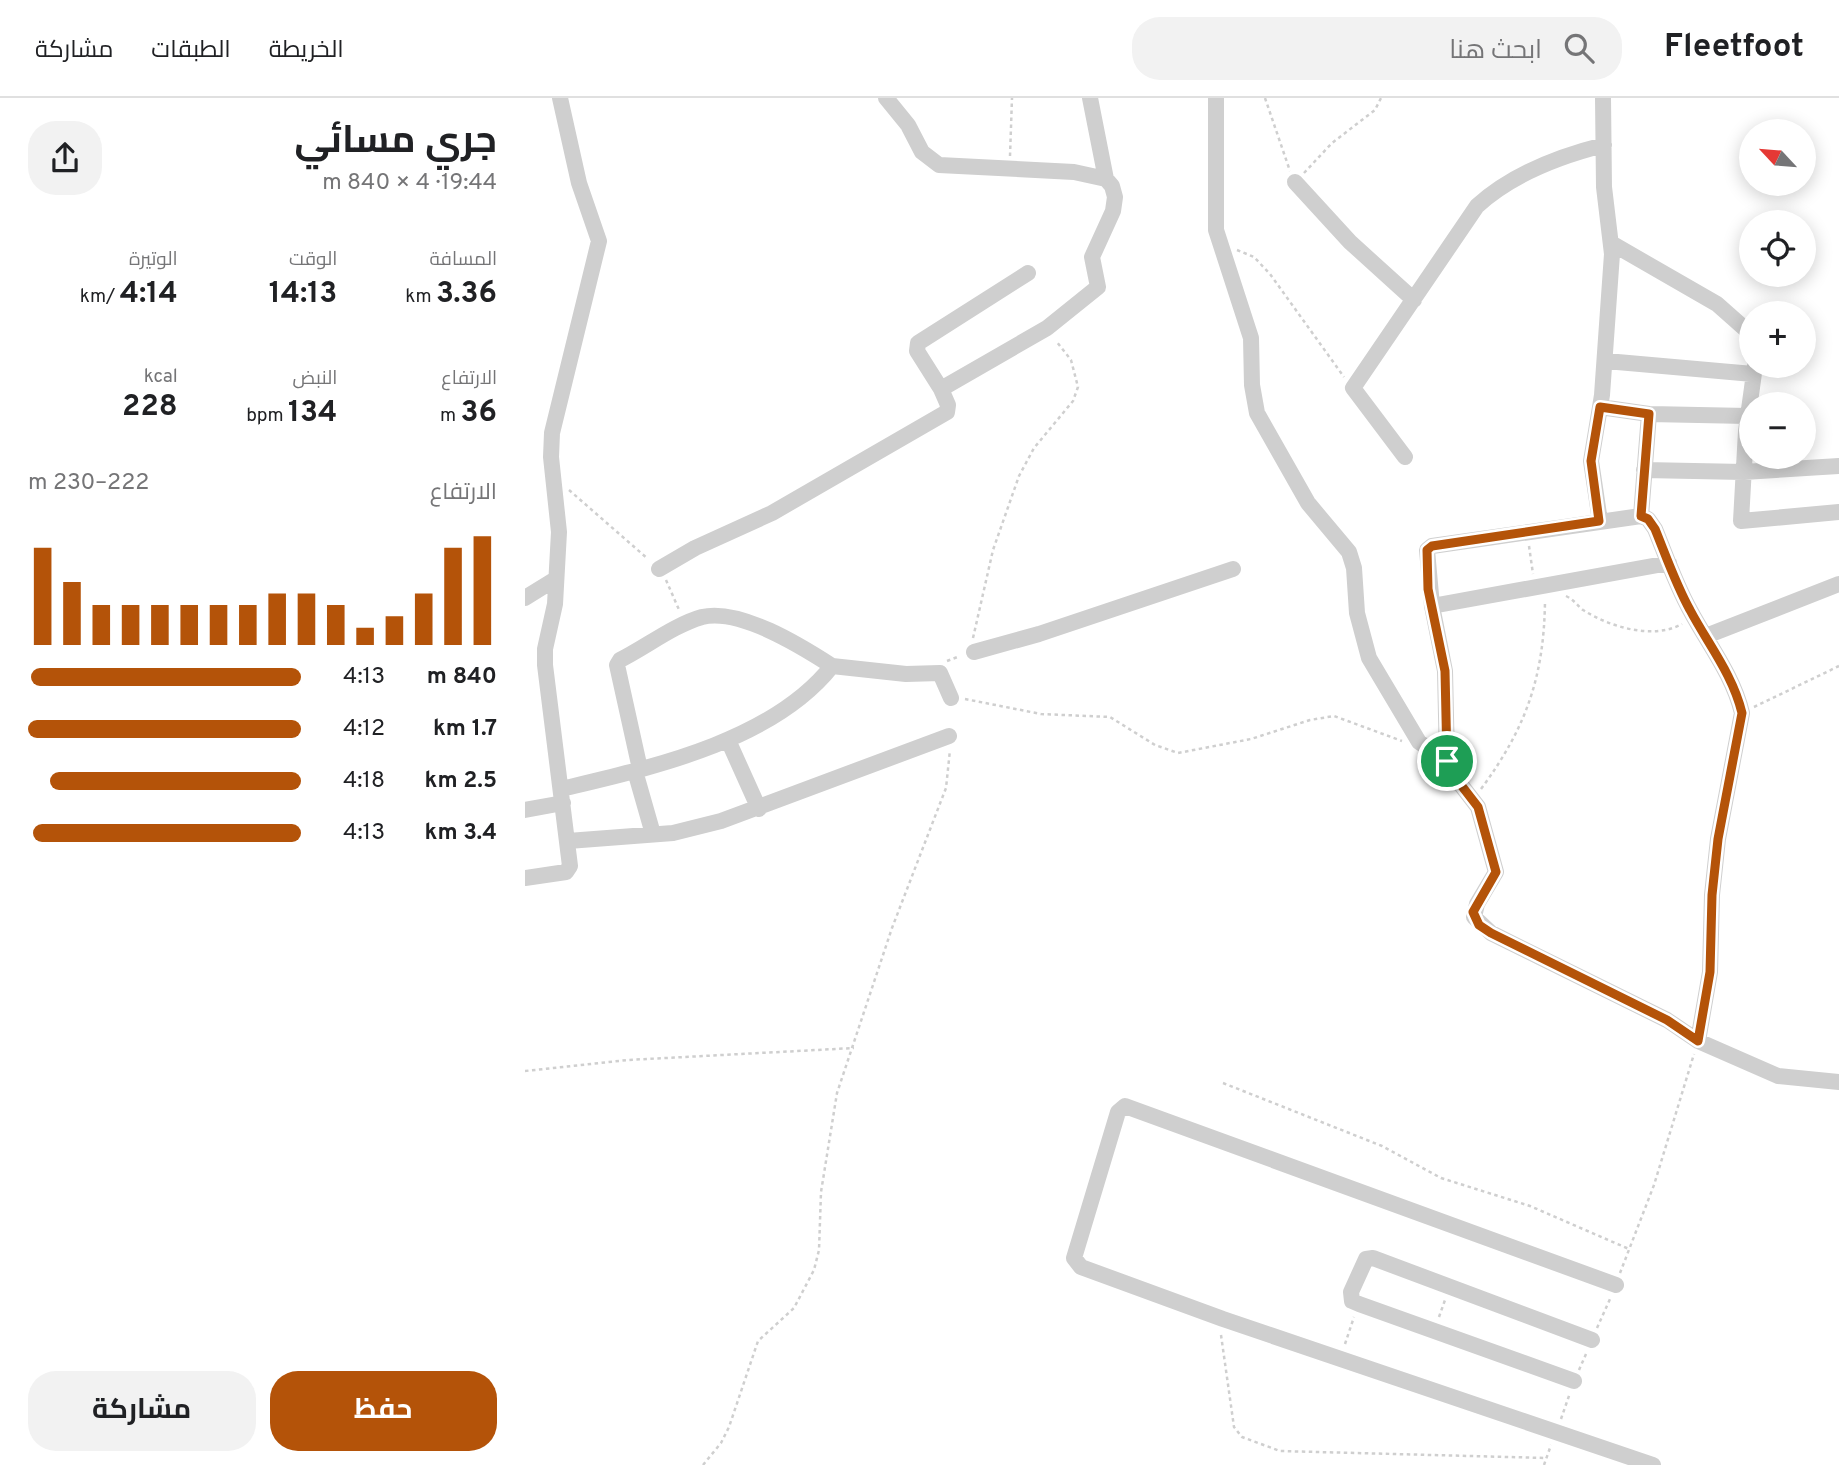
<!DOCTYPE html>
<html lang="ar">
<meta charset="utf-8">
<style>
body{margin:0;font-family:Overpass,Cairo,sans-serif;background:#f2f2f2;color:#202124;direction:rtl;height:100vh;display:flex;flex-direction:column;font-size:26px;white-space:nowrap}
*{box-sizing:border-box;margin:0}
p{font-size:23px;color:#757577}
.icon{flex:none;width:38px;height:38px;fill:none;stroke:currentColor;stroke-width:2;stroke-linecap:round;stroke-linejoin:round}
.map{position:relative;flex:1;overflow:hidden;direction:ltr}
.details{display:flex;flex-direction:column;background:#fff;width:525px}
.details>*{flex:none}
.needle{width:46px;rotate:296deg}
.tools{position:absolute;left:1214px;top:21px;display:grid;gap:14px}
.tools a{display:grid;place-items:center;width:77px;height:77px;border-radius:50%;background:#fff;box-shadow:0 4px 18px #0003;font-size:35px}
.pin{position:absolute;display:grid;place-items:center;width:60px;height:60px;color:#fff;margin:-30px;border:4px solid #fff;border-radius:50%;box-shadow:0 2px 7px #0007}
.round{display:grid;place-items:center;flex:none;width:74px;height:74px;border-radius:28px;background:#f2f2f2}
.overview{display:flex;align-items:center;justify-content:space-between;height:119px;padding:0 28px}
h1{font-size:38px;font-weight:700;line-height:52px}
.figures{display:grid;grid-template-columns:repeat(3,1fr);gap:10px;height:119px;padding:7px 28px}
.figures div{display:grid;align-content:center}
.figures b{font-size:30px;font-weight:700}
.figures small{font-size:19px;font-weight:400}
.figures p{font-size:19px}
.chart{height:196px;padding:14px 28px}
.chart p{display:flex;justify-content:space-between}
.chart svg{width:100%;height:126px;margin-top:7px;stroke:#b45309;stroke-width:6}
.cta{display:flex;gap:14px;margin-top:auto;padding:14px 28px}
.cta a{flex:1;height:80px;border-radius:28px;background:#b45309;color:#fff;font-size:28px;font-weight:700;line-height:80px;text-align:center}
.cta a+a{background:#f2f2f2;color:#202124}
ul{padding:0 28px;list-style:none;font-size:23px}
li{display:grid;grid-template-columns:112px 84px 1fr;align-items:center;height:52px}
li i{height:18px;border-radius:9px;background:#b45309}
header{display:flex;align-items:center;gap:42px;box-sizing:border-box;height:98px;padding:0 35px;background:#fff;border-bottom:2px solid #e0e0e0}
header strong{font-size:33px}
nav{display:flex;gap:38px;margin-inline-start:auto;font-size:24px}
.search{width:490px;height:63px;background:#f2f2f2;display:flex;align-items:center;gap:18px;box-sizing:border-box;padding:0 24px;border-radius:28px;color:#757577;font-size:26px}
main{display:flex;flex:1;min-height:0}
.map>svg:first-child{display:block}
</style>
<header>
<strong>Fleetfoot</strong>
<div class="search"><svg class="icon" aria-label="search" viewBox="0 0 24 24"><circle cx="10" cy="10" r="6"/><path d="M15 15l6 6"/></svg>ابحث هنا</div>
<nav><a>الخريطة</a><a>الطبقات</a><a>مشاركة</a></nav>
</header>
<main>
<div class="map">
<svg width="1314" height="1367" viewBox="0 0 1314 1367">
<rect width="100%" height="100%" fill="#fff"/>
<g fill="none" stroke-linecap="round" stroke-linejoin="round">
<path stroke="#cfcfcf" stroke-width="2.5" stroke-dasharray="3.5 3.5" stroke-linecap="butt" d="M740 0 765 73
M485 58 487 0
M779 75 807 45 850 12 856 0
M712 152 729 159 745 176 819 279
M44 392 123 461
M1004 448 1008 476
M141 482 155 514
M1041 498C1049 502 1052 507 1058 512 1085 529 1128 542 1157 526
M448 540 468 452 494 378 509 350 548 303 553 289 546 262 531 243
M422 563 435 558
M440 601 516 616 585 619 630 647 653 655 726 641 785 622 809 618 877 643
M1229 609 1314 568
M956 691C1001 630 1019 579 1020 503
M0 973 103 962 329 950
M698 985 857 1048 916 1080 1005 1108 1104 1151
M1095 1175 1129 1087 1169 956
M914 1219 920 1202
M1072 1230 1085 1201
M696 1237 709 1329 717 1339 755 1353 1021 1360
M820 1246 829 1219
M1054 1272 1061 1256
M1036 1321 1045 1295
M178 1367 196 1345 204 1329 233 1243 269 1210 289 1172 294 1152 296 1094 312 995 367 830 421 690 425 652
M1019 1367 1026 1347"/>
<path stroke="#cfcfcf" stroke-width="16" d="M565 0 581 81
M691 0V132L726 240 727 287 732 315 783 405 824 454 829 470 832 515 844 560 894 644 922 663
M770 84 825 144 889 202
M1086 145 1192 206 1227 237
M1081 263 1228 276
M1230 268 1221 333 1216 423 1314 414
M416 291 392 253 393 245 503 175
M1075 309 1124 316 1223 318
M880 359 828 290 952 108C986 77 1035 58 1079 47
M1119 372 1219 374 1314 368
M1116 418 1124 316
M1075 423 1066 363 1077 297 1087 156 1079 89 1078 0
M1144 465 907 508 920 573 922 663 926 674 953 709 971 774 952 806 949 819 966 835 1142 922 1173 943 1253 978 1314 984
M134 471 170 450 247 415 422 314 423 307 416 291 522 230 573 189 567 159 588 113 590 99 587 88 581 81 549 74 414 67 397 54 383 27 361 0
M0 500 29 482
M907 508 902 452 907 448 1116 418 1123 421 1130 431C1141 458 1151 487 1165 512 1183 546 1208 577 1217 615L1193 741 1187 797 1185 874 1173 943
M1181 538 1314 486
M449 554 514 536 708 471
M203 642 234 711
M115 671 92 567 95 562C121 549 149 527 177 519 215 510 276 548 307 568
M110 673 128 736
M36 691C124 670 247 644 307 568L381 576 415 575 426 600
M0 712 38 705
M43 743 148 735 196 723 424 638
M0 780 41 774 45 768 20 567V551L30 506 34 434 26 359 27 335 74 143 54 85 35 0
M1091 1187 600 1008 593 1014 549 1160 556 1169 698 1221 1128 1367
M1049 1283 834 1206 827 1203 826 1194 841 1161 848 1160 1067 1242"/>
</g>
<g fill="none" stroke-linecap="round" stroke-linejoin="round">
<defs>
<path id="route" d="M1075 309 1124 316 1116 418 1123 421 1130 431C1141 458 1151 487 1165 512 1183 546 1208 577 1217 615L1193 741 1187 797 1185 874 1173 943 1142 922 966 835 954 827 948 814 971 774 953 709 926 674 922 663 920 573 903 491 902 452 907 448 1074 423 1066 363Z"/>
</defs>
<use href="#route" stroke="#fff" stroke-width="14"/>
<use href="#route" stroke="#b45309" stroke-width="9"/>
</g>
</svg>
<div class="tools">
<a><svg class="needle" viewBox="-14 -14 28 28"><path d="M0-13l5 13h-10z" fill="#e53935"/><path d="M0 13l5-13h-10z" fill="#757577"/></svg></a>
<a><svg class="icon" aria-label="locate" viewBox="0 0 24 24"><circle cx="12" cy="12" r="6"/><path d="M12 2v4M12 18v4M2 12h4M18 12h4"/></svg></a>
<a>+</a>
<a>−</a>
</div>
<div class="pin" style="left:922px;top:663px;background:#1e9e55"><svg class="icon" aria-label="arrive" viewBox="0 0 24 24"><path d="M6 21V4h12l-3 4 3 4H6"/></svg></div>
</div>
<section class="details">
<div class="overview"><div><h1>جري مسائي</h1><p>19:44 · 4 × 840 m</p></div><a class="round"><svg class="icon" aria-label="share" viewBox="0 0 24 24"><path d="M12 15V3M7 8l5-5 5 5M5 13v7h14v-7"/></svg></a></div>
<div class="figures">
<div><p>المسافة</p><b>3.36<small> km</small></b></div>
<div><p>الوقت</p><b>14:13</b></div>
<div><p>الوتيرة</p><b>4:14<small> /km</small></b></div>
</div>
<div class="figures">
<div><p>الارتفاع</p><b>36<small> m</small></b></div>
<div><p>النبض</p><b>134<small> bpm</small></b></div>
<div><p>kcal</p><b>228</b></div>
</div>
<div class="chart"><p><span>الارتفاع</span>222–230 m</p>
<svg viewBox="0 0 160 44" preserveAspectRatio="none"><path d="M5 44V10M15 44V22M25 44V30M35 44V30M45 44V30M55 44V30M65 44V30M75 44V30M85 44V26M95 44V26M105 44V30M115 44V38M125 44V34M135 44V26M145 44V10M155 44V6"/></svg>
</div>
<ul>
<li><b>840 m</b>4:13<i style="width:99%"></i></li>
<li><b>1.7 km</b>4:12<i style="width:100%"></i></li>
<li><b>2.5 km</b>4:18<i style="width:92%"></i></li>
<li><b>3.4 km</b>4:13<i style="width:98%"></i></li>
</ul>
<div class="cta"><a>حفظ</a><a>مشاركة</a></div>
</section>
</main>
